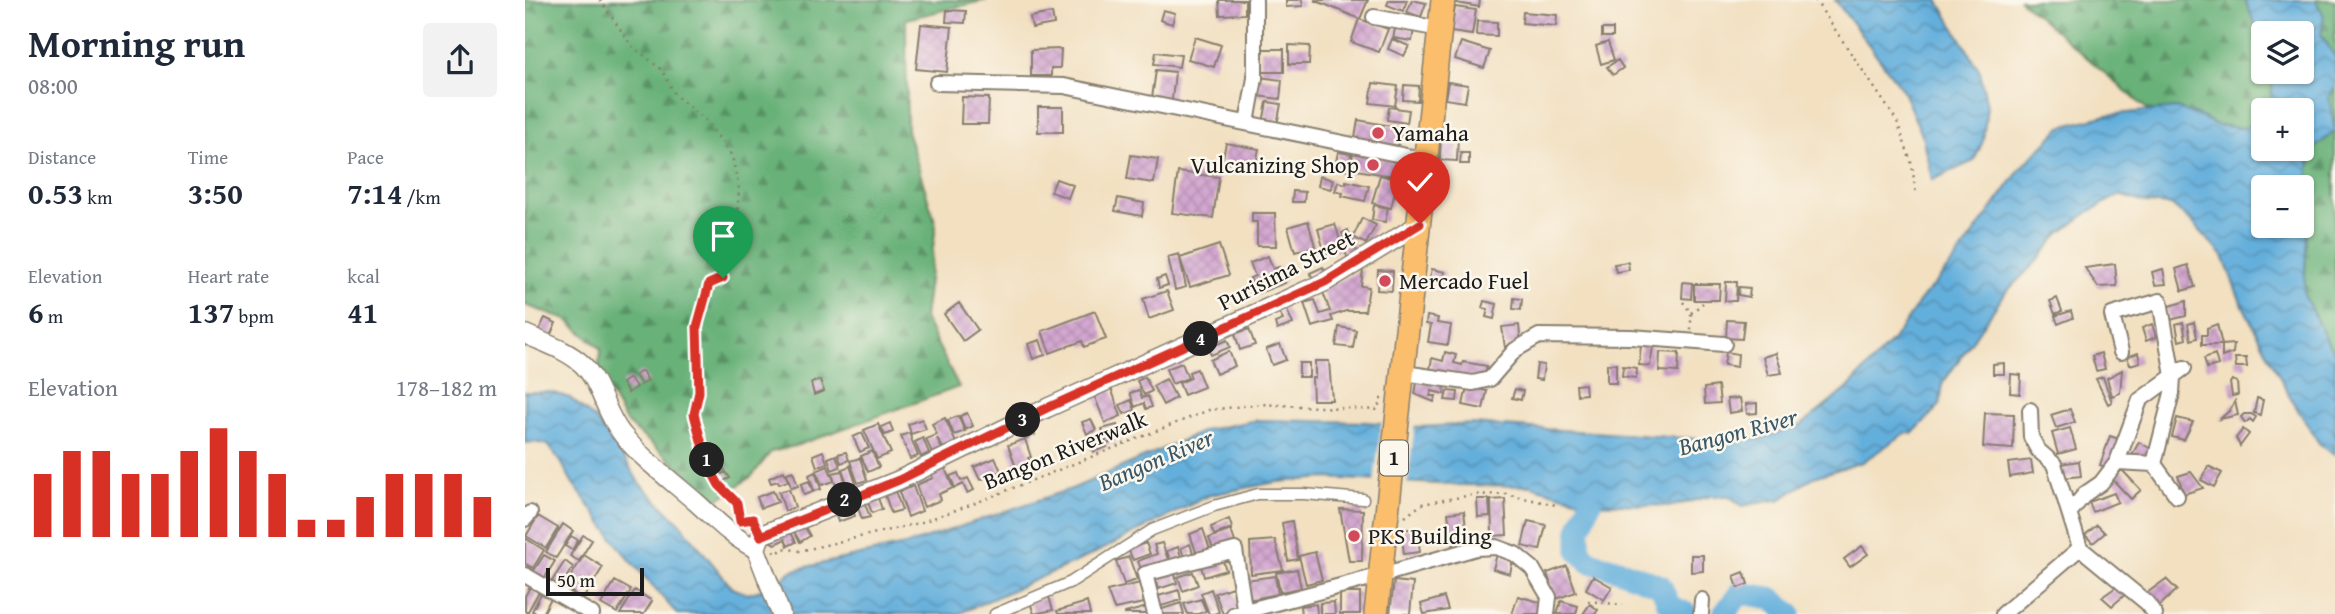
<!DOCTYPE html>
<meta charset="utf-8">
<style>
body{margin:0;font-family:"Gentium Book Plus",serif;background:#f2f2f3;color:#1f2937;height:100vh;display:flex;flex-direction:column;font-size:26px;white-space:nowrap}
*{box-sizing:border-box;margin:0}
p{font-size:23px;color:#747a83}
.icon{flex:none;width:38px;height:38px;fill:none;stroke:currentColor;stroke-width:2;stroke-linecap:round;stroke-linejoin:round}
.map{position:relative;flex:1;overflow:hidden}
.drawer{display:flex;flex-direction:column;background:#fff;width:525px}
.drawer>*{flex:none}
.fabs{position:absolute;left:1726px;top:21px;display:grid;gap:14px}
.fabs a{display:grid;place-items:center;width:63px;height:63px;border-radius:7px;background:#fff;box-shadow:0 2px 5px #0004;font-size:35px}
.scale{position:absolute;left:21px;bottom:18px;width:98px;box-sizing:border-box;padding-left:7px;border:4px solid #1c1c1c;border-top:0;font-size:19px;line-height:24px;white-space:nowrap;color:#1c1c1c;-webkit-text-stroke:5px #fbf7ec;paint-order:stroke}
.pin{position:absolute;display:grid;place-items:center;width:60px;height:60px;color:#fff;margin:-72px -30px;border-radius:50% 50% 50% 0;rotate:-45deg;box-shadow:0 0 7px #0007}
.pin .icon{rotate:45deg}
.km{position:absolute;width:35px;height:35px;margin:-18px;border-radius:50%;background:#222;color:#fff;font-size:19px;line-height:35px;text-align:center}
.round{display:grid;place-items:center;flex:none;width:74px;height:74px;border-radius:7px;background:#f2f2f3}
.head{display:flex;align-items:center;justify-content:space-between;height:119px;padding:0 28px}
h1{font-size:38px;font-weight:800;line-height:52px}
.figures{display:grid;grid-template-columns:repeat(3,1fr);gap:10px;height:119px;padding:7px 28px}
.figures div{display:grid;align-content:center}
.figures b{font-size:30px;font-weight:800}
.figures small{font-size:19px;font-weight:400}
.figures p{font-size:19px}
.chart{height:196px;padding:14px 28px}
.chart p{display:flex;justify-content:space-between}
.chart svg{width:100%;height:126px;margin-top:7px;stroke:#d93025;stroke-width:6}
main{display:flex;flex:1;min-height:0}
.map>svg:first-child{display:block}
</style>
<main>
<section class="drawer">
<div class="head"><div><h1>Morning run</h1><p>08:00</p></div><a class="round"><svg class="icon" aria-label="share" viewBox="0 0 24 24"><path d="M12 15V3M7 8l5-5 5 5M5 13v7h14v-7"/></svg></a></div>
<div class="figures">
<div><p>Distance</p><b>0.53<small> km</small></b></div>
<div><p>Time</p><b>3:50</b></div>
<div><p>Pace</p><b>7:14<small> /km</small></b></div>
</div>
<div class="figures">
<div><p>Elevation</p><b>6<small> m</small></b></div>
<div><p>Heart rate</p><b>137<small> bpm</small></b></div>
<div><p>kcal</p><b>41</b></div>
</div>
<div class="chart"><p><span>Elevation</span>178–182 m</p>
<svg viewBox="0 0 160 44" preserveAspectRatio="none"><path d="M5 44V22M15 44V14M25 44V14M35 44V22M45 44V22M55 44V14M65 44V6M75 44V14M85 44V22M95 44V38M105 44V38M115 44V30M125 44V22M135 44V22M145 44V22M155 44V30"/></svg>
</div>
</section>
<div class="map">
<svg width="1810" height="614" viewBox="0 0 1810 614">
<defs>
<pattern id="forest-firs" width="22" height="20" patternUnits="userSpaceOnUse" patternTransform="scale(1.75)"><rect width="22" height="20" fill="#68b178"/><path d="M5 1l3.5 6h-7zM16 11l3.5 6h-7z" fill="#558f62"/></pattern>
<pattern id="water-waves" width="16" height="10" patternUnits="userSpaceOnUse" patternTransform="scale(1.75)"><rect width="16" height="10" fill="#63afdc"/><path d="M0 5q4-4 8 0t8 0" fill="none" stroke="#518eb2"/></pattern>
<pattern id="building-cross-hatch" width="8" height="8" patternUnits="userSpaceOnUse" patternTransform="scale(1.75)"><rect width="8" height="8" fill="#d3a7d0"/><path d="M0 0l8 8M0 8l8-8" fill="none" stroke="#b58fb2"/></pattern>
</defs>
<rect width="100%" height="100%" fill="#fbf7ec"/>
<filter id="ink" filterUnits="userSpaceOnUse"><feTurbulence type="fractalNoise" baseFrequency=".0143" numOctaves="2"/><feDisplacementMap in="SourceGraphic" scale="14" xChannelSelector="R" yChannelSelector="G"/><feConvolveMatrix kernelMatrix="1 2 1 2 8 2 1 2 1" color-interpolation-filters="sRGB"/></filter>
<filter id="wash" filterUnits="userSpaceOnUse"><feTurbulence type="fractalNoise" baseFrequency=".00686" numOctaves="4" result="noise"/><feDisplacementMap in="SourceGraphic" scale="28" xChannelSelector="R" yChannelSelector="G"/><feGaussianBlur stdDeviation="1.57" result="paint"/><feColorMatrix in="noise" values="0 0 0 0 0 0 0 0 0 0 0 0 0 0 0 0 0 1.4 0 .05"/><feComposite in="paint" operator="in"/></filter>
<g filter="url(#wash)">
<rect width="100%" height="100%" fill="#f2e0c1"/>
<path fill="url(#forest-firs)" stroke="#42664a" stroke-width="2" fill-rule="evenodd" d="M0 0H462L381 19 382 130 411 225 399 318 434 387 270 446 246 452 227 476 192 500 101 422 73 372 76 349 42 320 0 305Z
M1495 0H1810V353L1804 345 1779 295 1782 231 1776 223V197L1783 181 1776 149V110H1738V124L1716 128 1691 125 1672 115 1651 108 1625 112ZM1738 33H1776V72H1738Z"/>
<path fill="url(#water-waves)" stroke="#40667c" stroke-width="2" d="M1310 0H1413L1455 71 1462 106 1458 141 1449 161 1407 180 1397 135 1377 89Z
M1720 0H1790L1799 15 1796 34 1810 57V85L1804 98 1810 131 1786 151 1783 181 1776 197V187H1738V226H1776V223L1782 231 1779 295 1804 345 1810 353V456L1794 443 1766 399 1715 300 1698 256 1670 225 1646 205 1621 203 1594 195 1565 211 1534 234 1513 260 1481 292 1418 383 1415 405 1387 434 1382 432 1337 462 1289 477 1256 499 1217 506 1204 496H1186L1148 506 1065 503 1006 486 931 485 801 478 751 482 685 495 562 557 433 614H152L98 552 47 482 36 462 23 445 9 442 0 443V392H26L45 398 71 420 101 461 114 483 154 522 207 588 223 594 245 587 268 570 384 544 549 488 681 430 732 420 842 422 894 427 947 424 1188 440 1233 439 1275 426 1322 389 1368 340 1395 301 1429 261 1496 168 1536 127 1582 115 1651 108 1672 115 1691 125 1716 128 1738 124V149H1776V110H1746L1748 72H1776V33H1738V44Z"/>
<path fill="#f2e0c1" d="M857 420 890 423 882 486 849 484Z"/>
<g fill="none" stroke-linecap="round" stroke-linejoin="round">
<path stroke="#63afdc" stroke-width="23" d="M1065 503 1054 530V551L1065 562 1091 569 1136 586 1144 605 1162 614
M1199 614 1215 593 1246 598 1265 614"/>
</g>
<g id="blocks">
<path fill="url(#building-cross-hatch)" d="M694 0H720V14L695 15Z
M761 0H777L778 6 761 7Z
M789 0H843L835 19Z
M864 0H882L878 11 862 5Z
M887 0 901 3 896 17 882 12Z
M933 0H955L954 7 932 3Z
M930 7 951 10 947 35 926 32Z
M422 10 441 11 440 23 421 22Z
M638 10 650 13 647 24 635 20Z
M998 12 1032 15 1031 26 997 23Z
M527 13 529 24 507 28 505 17Z
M834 19 863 29 854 52 826 42Z
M952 21 972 22V36L951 35Z
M396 24 427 27 422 72 391 69Z
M871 25 889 29 887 41 868 38Z
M1077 29H1088V37H1077Z
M670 37 696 45 689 67 663 59Z
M867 39 884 46 879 56 863 49Z
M936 42 965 51 959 68 930 59Z
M1083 42 1089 60 1076 64 1071 46Z
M764 45 785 46 784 64H764Z
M536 49 535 68H526V76H506V50Z
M736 49H759V72H735Z
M631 52 656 55 654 67 629 64Z
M1093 60 1098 68 1088 75 1082 67Z
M631 70 650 72 647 100 627 98Z
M734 77 757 80 755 99 732 96Z
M923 82 943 85 940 102 920 99Z
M848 83 873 86 870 106 845 103Z
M879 85 894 86 893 101 878 100Z
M437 97 464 98 463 124H436Z
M742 102 756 104 752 125 738 123Z
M513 107H538V132H513Z
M864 107 884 110 882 123 862 120Z
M833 120 877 128 873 146 830 138Z
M916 135 933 136 932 161 915 160Z
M701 143 734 149 730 168 697 162Z
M813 152 826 154 824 170 810 167Z
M828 153 871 160 868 176 825 169Z
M936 153H944V164H935Z
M606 155 633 159 629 183 602 179Z
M653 172 694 177 688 218 647 213Z
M855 175 873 180 866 208 847 203Z
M795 176 808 180 806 189 793 186Z
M531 179 548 185 543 198 526 192Z
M821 181 844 186 840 201 817 196 818 193 810 191 813 182 821 184Z
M768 191 780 192 779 202H767Z
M593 198 619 203 617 216 590 211Z
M849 205 863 208 860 222 847 220Z
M727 213H750L751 246H732V222H727Z
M837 218 851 225 841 244 828 237Z
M783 221 790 246 770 252 763 227Z
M810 224 818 249 800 254 793 229Z
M823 230 833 255 823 259 818 246 822 245 817 233Z
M694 245 704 275 665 287 655 258Z
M654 254 661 287 650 290 643 257Z
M743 256 748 269 754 267 760 283 731 294 725 278 730 276 725 263Z
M1103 262 1104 270 1091 272 1089 264Z
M1590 264 1592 286 1573 287 1560 268Z
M1663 265 1670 287 1657 291 1651 269Z
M798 267 801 274 789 280 785 273Z
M838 269 836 286 844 287 840 311H821L806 316 808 321 787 327 779 303 790 300 795 314 805 311 797 290Z
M907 269 920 272 918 280 905 277Z
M1638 269 1641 284 1630 285 1627 272Z
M853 270 868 271 867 291 852 290Z
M640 276 643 285 634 288 632 279Z
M1158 282 1167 283 1166 299 1157 298Z
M1201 282H1212L1211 301H1200Z
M1169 284H1195L1194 300H1169Z
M1214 287 1225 288 1224 297 1213 295Z
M642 291 649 310 624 319 618 299Z
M989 298 997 299 996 310 988 309Z
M1532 298 1537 311 1530 314 1525 301Z
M959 301 972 304 969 319 961 317 963 309 957 308Z
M1661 301V316L1645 320 1641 307Z
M434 303 453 330 438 341 419 314Z
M761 308 768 324 752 330 750 323 758 320 754 311Z
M570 311 581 339 559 347 557 341 525 353 517 331Z
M1546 311 1548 318 1533 324 1530 316Z
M902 316 913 318 912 323 926 325 923 345 903 342 906 325 901 324Z
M20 318 31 323 25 336 14 330Z
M1202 320 1219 321 1217 339 1201 338Z
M1658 322 1661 339 1654 341 1651 324Z
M1669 322 1672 338 1666 340 1663 324Z
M1627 324 1631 337 1621 341 1617 328Z
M1692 324 1697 345H1677V335H1682V328Z
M994 325 996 344 980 347 977 327Z
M814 327 831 330 828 348 811 346Z
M724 329 730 345 715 350 710 334Z
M515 340 520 355 508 359 503 344Z
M702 340 705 347 686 355 683 348Z
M755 344 761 360 747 365 741 349Z
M1709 344 1708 353 1697 357V345Z
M1116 345 1128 347 1125 366 1114 365Z
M704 351 710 366 691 374 685 360Z
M920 352 931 355 929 363 937 365 938 362 962 366 959 379 905 369 907 358 918 361Z
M1135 352 1154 353 1153 372 1134 371Z
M1201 352 1213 354 1212 367 1199 365Z
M1251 353 1257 373 1243 375 1238 357Z
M1576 353 1580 369 1571 371 1567 356Z
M1613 353 1615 362 1605 365 1602 357Z
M1690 354 1693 365 1682 368 1679 358Z
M1710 358H1721L1722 367H1711Z
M790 361H804L807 400H788L787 378H790Z
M657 363 663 378 647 384 641 369Z
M774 363H784V377H774Z
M1479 363V374H1468V364Z
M1012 364 1019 365 1017 380 1010 379Z
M1082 364H1091V383H1082Z
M1098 366 1112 368 1111 378 1097 376Z
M672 369 679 387 659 395 654 383 666 378 664 372Z
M1597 370 1595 393 1587 396 1582 378Z
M117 371 123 381 116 385 110 375Z
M1486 374 1496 375 1495 394 1485 393Z
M620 377 627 391 619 395 612 381Z
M1578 377 1587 402 1583 404 1571 379Z
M104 378 111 387 103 393 97 383Z
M641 379 651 398 638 405 628 386Z
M295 380 299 391 289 395 286 383Z
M1707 380 1712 382 1713 395 1707 396 1705 383Z
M892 382 920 385 919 394 907 391 905 396H911L909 402 890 394Z
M1060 384 1061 394 1052 395 1051 385Z
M1193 386 1195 403 1180 404 1179 388Z
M942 387 962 391 958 409 938 405Z
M586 388 596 416 580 423 569 395Z
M990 389 998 391 996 400 987 398Z
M614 390 617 398 623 396 627 407 621 409 619 403 610 407 605 393Z
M922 391 933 392 932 401 920 400Z
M1215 398 1217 411 1204 413 1202 399Z
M1732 398 1738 400 1735 415 1729 413Z
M606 400 610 410 599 414 595 405Z
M1710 401 1713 415 1695 419 1704 411Z
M1232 403V413L1222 414 1221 404Z
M1545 409 1550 422 1531 428 1526 415Z
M442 413 448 426 440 430 435 416Z
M1460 413 1489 414 1488 449 1458 447Z
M1719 414H1726L1731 417 1728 422 1725 419 1720 423 1716 417Z
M433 416 440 431 429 435 423 420Z
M420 418 431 443 418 448 412 438 417 449 407 453 401 439 412 435 407 424Z
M1652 418 1668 422 1659 440 1647 437Z
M397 419 401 429 386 434 383 424Z
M566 419 571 430 562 434 557 422Z
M365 423 368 432 360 435 356 427Z
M353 424 366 453 352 459 339 430Z
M592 425 596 439 582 444 577 429Z
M507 427 510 435 500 439 497 431Z
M1545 428 1551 449 1533 454 1527 433Z
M1718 429 1724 434 1715 446 1711 438Z
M337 433 344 448 335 452 328 437Z
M384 433 393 456 385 459 376 436Z
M578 436 582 447 568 452 564 441Z
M1585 436 1594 439 1585 468 1575 465Z
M398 438 404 453 396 457 390 442Z
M500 439 506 457 503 458 506 465 492 470 483 445Z
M1614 442 1626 449 1621 458 1607 455Z
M298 451 302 463 292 467 288 455Z
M347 451 354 467 343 472 336 456Z
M321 452 324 460 316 463 313 454Z
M311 455 315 467 307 470 303 458Z
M335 458 342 480 333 483 325 461Z
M470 458 476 471 455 480 449 467Z
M1506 460 1508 473 1485 477 1483 463Z
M1554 461 1556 476 1537 478 1535 464Z
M196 464 200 470 191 475 187 468Z
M303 466 309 481 297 485 291 471Z
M325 466 331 484 323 486 317 469Z
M1683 466 1697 473 1689 487 1676 480Z
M420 468 428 488 414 494 416 500 399 507 391 485 408 478 406 474Z
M1597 470 1616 490 1606 499 1587 479Z
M259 471 263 481 254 484 253 481 246 483 244 478Z
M268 471 273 486 266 488 262 473Z
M317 471 321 484 311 486 307 473Z
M201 472 205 478 195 483 192 477Z
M290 472 296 489 289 491 284 475Z
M1666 472 1678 488 1659 494 1653 476Z
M433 473 436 481 443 478 449 490 442 493 438 484 430 488 425 476Z
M284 481 288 492 279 495 276 484Z
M388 486 397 511 383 517 374 492Z
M264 489 270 507 260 511 254 492Z
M350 490 357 509 347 513 340 494Z
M248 491 253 502 236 508 232 497Z
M370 491 377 510 366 513 360 495Z
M1589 493 1593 502 1568 512 1564 502Z
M952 499H964L965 516 953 517Z
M980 499 982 535 967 536 966 500Z
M339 502 345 517 337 519 332 505Z
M326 504 330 516 313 522 309 509Z
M815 509 838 510 837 561H824Z
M939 511 943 543 927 545 923 513Z
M13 516 33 528 21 548 1 536Z
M704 519 707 528 689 535 686 527Z
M276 520 285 536 275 542 266 526Z
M767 521 773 559 763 561 757 523Z
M1003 521 1021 525 1015 550 997 546Z
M38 524 48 531 31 558 21 552Z
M1572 525 1580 533 1568 543 1560 535Z
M263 527 271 542 263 546 260 539 250 544 241 539Z
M892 528 895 552 879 554 876 530Z
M678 529 685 550 672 555 665 534Z
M706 530 710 542 688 549 684 538Z
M58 535 67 540 54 561 45 556Z
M46 536 53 540 47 550 40 546Z
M0 538 19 550 8 568 0 564Z
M750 540 758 570 726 574 725 542Z
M621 543 625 554 608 560 603 549Z
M637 543 644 562 617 572 613 561 632 554 629 545Z
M665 544 668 553 659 557 656 548Z
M1337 546 1343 554 1325 567 1319 559Z
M653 547 657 560 646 563 642 551Z
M790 552 797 580 781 584 774 556Z
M972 554 988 559 985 574 968 569Z
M19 555 30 561 19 579 8 572Z
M59 555 78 567 58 599 39 587Z
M696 555 701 570 679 577 675 562Z
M1166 555H1178V571L1166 572Z
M604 557 612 580 599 584 591 561Z
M40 561 48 567 35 587 27 581Z
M1042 566 1051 592 1031 599 1022 573Z
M772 569 776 588 755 592 751 573Z
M649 570 652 583 633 589 629 576Z
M668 572 673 585 658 591 653 577Z
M1219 572 1223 584 1213 588 1209 576Z
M750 576 753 594 723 600 720 580Z
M1068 576 1087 587 1079 600 1061 589Z
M1641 579 1652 590 1633 607 1622 593Z
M90 581 106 590 92 613 76 604Z
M869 581 888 583 885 614H865Z
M615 583 619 603 589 609 582 591Z
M6 585 15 590 2 613 0 611V596Z
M1594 585 1602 593 1587 606 1577 597Z
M707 587 715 609 698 614 690 593Z
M686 589 694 612 689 614H684L676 593Z
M110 590 127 601 119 614H95Z
M654 590 656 600 633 607 630 597Z
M17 592 27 596 18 614H13L7 611Z
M815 593H835V614H815Z
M993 596 1018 603 1015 614H987Z
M524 597 528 610 509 614 505 602Z
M919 597 923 610 899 614 896 604Z
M676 599 681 611 673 614H663L659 604Z
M1036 601 1053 606 1051 614H1032Z
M562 602 565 614H533L532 611Z
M809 602 810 614H795V603Z
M656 603 659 614H635L634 610Z
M791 604 792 614H776L775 606Z
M1065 604 1073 610 1070 614H1058Z
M622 607 624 614H600V613Z"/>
</g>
</g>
<g filter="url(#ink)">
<use href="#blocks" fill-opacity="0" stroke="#877e6e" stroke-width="2"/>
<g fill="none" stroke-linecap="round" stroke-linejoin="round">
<defs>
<path id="pedestrian" d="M470 614 546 582 627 530 689 506 733 494H779L838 499"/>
<path id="minor" d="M849 17 915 29
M412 83 539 86 901 160
M722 123 730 78V0
M1596 352 1587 315 1635 301 1648 376 1647 393 1629 464
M879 373 948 383 965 379 990 350 1014 336 1106 337 1199 344
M1505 410 1506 437 1513 450 1529 464 1555 548
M1592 462 1629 464 1652 496
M1545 512 1560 494 1576 483 1592 462 1615 400 1659 368
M0 519 5 513
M0 575 67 614
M630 614 620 574 710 550 720 614
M709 614 857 575 951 548 971 547 990 554 1007 568 1024 597 1022 614
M1176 614 1177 600
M1478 614 1555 548 1622 603 1630 614"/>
<path id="tertiary" d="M0 334C19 343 42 350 57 364 76 382 80 414 97 434 118 460 147 481 172 503 192 521 207 537 231 549L256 614
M231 549 236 535 374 480 522 408 800 282 895 224"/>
<path id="trunk" d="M851 614 918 0"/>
</defs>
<use href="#pedestrian" stroke="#877e6e" stroke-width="13"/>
<use href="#minor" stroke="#877e6e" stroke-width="18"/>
<use href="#tertiary" stroke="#877e6e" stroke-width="21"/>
<use href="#trunk" stroke="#877e6e" stroke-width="26"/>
<path stroke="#877e6e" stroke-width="2.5" stroke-dasharray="2 5" stroke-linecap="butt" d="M75 0 106 45 137 70 150 95 182 122 207 156 214 189 211 230 198 278 185 283 172 327 174 392 169 414 182 463 193 485 212 503 215 521 228 519 230 523
M1290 0 1372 121 1387 165 1391 194
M1158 302 1166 313V330
M1166 313 1178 303
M880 517 897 504 947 495 981 494 1031 505
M248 551 253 553 258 548 275 551 394 523 448 504 684 410 735 404 853 410 855 399H858
M1063 601 1098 605"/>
<use href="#pedestrian" stroke="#fff" stroke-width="10"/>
<use href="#minor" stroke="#fff" stroke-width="14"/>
<use href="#tertiary" stroke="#fff" stroke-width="18"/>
<use href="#trunk" stroke="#fabe6d" stroke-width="23"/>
</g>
</g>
<g fill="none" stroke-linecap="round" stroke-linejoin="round" filter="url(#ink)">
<defs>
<path id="route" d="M198 278 184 284 172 327 174 392 169 414 182 463 194 485 212 503 215 521 228 519 236 536 374 480 522 408 800 282 895 224"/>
</defs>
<use href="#route" stroke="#fff" stroke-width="14"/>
<use href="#route" stroke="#d93025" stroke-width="9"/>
</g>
<g fill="#d1495b" stroke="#fbf7ec" stroke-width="2.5">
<circle cx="853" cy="133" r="7"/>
<circle cx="848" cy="165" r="7"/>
<circle cx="860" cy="281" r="7"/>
<circle cx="829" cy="536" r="7"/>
</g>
<g text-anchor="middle" stroke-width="5" stroke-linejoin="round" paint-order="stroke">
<rect fill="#fbf7ec" stroke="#5f5e5a" stroke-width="2" x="855" y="440.5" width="28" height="35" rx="5"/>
<g font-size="21" font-weight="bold" fill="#1c1c1c">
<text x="869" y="465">1</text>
</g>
<g font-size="23" fill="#1c1c1c" stroke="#fbf7ec" text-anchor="start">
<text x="867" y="141">Yamaha</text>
<text x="834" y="173" text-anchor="end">Vulcanizing Shop</text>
<text x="874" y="289">Mercado Fuel</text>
<text x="843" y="544">PKS Building</text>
</g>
<g font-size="23" fill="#1c1c1c" stroke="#fbf7ec">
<text transform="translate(761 270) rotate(-27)" y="8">Purisima Street</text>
<text transform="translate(540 450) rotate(-22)" y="8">Bangon Riverwalk</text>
</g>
<g font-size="24" font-style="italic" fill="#385769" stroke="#fbf7ec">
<text transform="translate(1213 432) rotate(-15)" y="8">Bangon River</text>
<text transform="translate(631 460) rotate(-23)" y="8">Bangon River</text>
</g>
</g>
</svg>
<div class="fabs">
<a><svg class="icon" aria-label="layers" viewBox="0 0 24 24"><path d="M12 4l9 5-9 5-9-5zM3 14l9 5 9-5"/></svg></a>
<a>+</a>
<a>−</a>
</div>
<div class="scale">50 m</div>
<div class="pin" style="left:198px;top:278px;background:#1e9e55"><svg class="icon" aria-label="arrive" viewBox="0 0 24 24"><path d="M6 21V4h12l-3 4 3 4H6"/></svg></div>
<div class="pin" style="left:895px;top:224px;background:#d93025"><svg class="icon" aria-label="check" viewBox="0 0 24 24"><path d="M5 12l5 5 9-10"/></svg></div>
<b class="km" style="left:182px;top:460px">1</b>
<b class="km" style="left:320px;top:500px">2</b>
<b class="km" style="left:498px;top:420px">3</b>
<b class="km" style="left:676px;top:339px">4</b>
</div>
</main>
